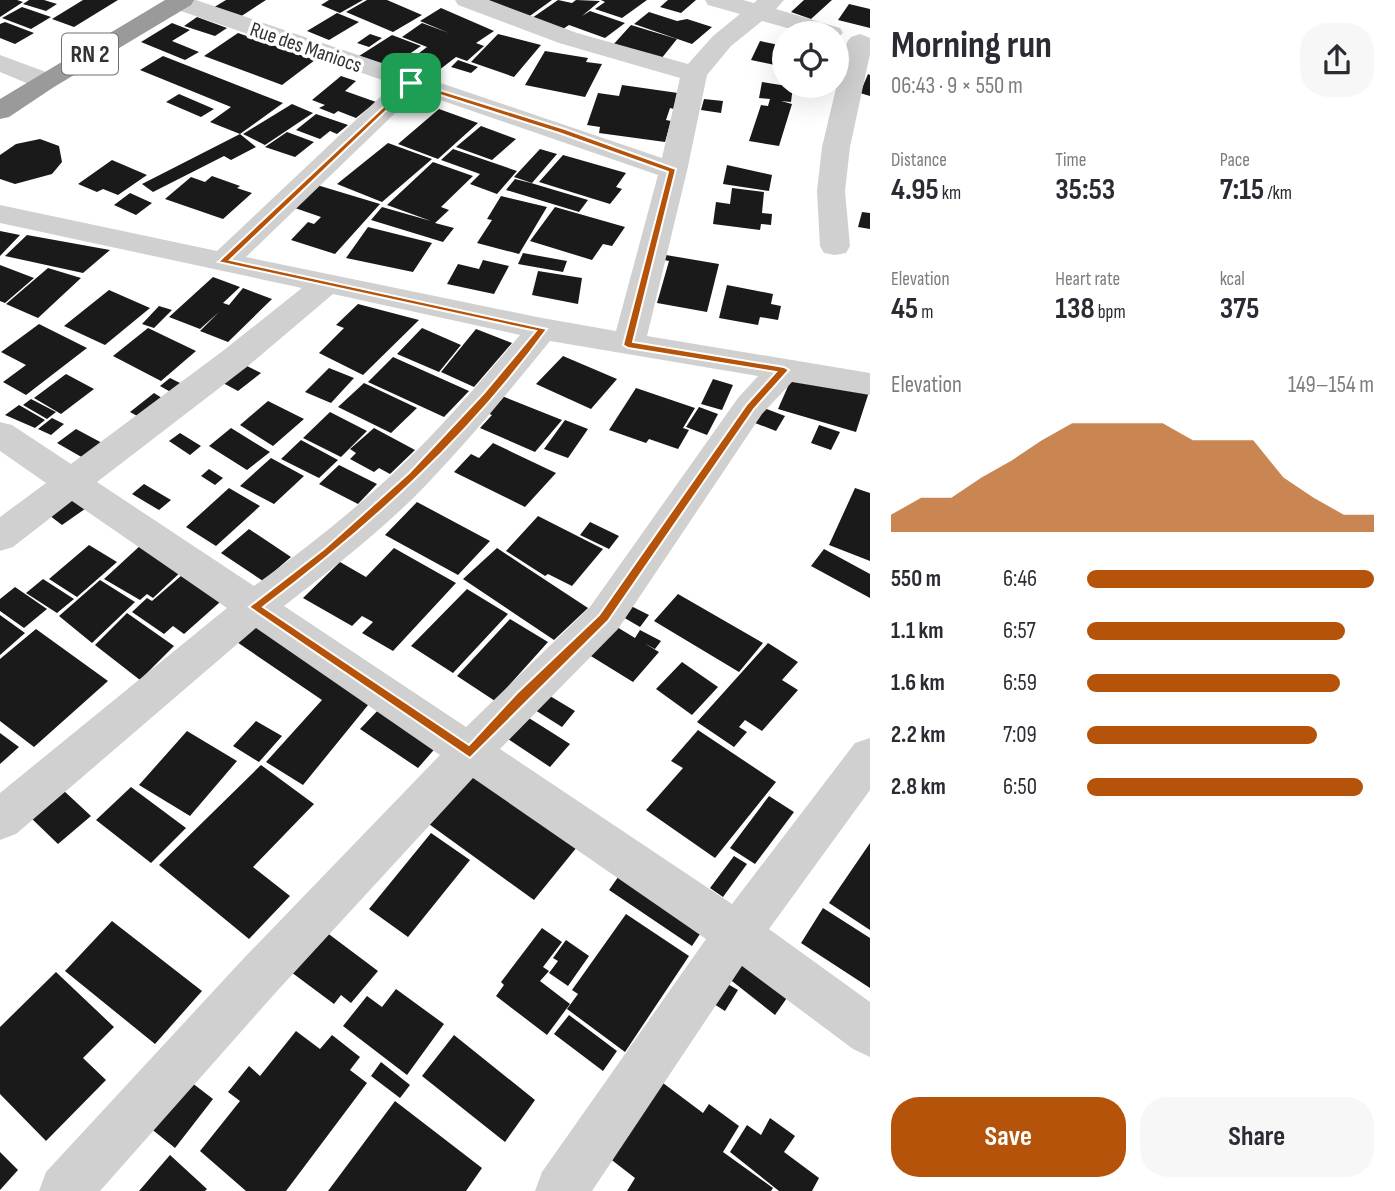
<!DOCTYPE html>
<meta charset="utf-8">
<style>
body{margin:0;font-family:"Sofia Sans Condensed",sans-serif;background:#f7f7f7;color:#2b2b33;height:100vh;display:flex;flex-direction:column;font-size:26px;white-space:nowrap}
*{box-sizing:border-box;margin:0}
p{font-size:23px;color:#7c7c81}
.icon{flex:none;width:38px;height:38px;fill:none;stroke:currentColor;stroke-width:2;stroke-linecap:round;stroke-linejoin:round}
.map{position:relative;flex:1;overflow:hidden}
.details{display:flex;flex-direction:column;background:#fff;width:525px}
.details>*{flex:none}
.buttons{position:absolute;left:772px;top:21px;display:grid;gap:14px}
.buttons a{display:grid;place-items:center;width:77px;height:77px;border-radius:50%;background:#fff;box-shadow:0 7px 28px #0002;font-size:35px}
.pin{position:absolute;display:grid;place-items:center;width:60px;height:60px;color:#fff;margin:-30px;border-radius:14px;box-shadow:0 4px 10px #0006}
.round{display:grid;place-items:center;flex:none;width:74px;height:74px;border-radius:28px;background:#f7f7f7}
.headline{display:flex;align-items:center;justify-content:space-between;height:119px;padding:0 21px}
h1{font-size:38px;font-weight:700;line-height:52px}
.metrics{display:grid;grid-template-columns:repeat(3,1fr);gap:10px;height:119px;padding:7px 21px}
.metrics div{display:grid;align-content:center}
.metrics b{font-size:30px;font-weight:700}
.metrics small{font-size:19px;font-weight:400}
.metrics p{font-size:19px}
.chart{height:196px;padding:14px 21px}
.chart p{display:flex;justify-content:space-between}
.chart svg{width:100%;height:126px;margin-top:7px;fill:#b45309;opacity:.7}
.primary-button{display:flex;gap:14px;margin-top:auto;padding:14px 21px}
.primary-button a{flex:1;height:80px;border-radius:28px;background:#b45309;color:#fff;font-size:28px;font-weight:700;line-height:80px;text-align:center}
.primary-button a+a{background:#f7f7f7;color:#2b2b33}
ul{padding:0 21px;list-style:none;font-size:23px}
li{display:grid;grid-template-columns:112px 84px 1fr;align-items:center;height:52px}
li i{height:18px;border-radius:9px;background:#b45309}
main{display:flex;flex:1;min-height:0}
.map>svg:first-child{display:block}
</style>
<main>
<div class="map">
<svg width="870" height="1191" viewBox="0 0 870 1191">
<rect width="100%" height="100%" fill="#fff"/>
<path fill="#1a1a1a" d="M0 0H17L23 2 0 17Z
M29 0H44L57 4 46 11 23 4Z
M83 0H118L74 27 52 19Z
M226 0H266L237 19 211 9Z
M329 0H363L340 13 321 5Z
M367 0H387L422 15 393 32 346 12Z
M477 0H552L527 18Z
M558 0 572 3 576 0 600 1 582 16 590 11 625 23 605 38 569 25 563 29 532 18Z
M601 0H647L622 18 595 9 605 2Z
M668 0H696L681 13 660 7Z
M804 0H832L811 19 791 12Z
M849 4 870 9V28L838 20Z
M22 7 51 17 31 29 2 18Z
M441 8 494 31 476 43 484 46 467 61 456 57 430 77 401 67 427 47 437 51 402 37 422 23 449 33 420 21Z
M649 12 677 21 687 19 712 27 692 44 634 24Z
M337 13 359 22 329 40 307 31Z
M197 17 227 28 215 36 184 26Z
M5 22 34 33 15 44 0 38V24Z
M172 23 190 30 172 41 199 52 185 60 141 42Z
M631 25 677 39 661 59 612 46Z
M238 33 315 60 282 85 204 56Z
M370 34 382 38 369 47 357 43Z
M498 34 541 45 514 77 471 62Z
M392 35 421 46 389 68 359 56Z
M760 41 784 46V67L751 60Z
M545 51 588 58 586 62 602 64 585 97 525 85Z
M163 56 283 103 240 134 210 122 231 107 140 70Z
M458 60 478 67 471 73 451 67Z
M868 74 870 75V96L860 93Z
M341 76 356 81 345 91 376 102 356 118 338 111 334 114 319 108 325 105 312 100Z
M762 82 793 87 791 102 781 101 792 104 779 146 749 141 761 105 768 106 770 99 759 98Z
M622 85 678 93 674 109 670 108 666 120 671 121 665 142 599 133 600 127 587 125 598 93 619 96Z
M179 94 214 109 201 117 166 102Z
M704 99 723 101 721 113 701 110Z
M292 104 313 113 265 145 243 134Z
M439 109 478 123 438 159 398 144Z
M316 114 348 125 337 134 330 131 320 139 296 130Z
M481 126 516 139 492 160 456 147Z
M287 132 314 142 295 157 265 147Z
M240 134 256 147 231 160 224 156 153 192 142 184Z
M40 139 59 146 62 162 52 174 15 184 0 179V155L16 144Z
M388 143 432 159 382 202 337 184Z
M453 149 517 171 497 194 470 184 480 174 441 160Z
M540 149 557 154 532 183 514 177Z
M563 155 626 173 616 187 622 189 610 204 539 182Z
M112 160 147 175 118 195 103 189 97 192 78 184Z
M433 162 473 176 441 207 449 210 435 223 454 228 443 242 371 220 382 207 431 221 387 205Z
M727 165 772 175 769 191 723 184Z
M212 176 240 186 237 188 252 193 223 219 165 199 191 177 205 182Z
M515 179 531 183 588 200 579 212 506 190Z
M317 185 380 204 335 254 291 240 308 222 314 224 321 217 295 208Z
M732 188 764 192 762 213 772 214 771 225 761 224 760 230 713 224 716 202 730 204Z
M130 193 152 203 136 215 114 205Z
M501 196 547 207 519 254 477 243 492 220 487 219Z
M555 207 625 227 612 246 603 244 592 260 530 241Z
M862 212 870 213V229L858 227Z
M368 227 432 243 413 272 346 258Z
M0 231 20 235 0 256Z
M27 235 110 250 83 273 5 256Z
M523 253 567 261 563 272 518 264Z
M660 254 719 264 707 312 657 303 669 261 659 259Z
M483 260 509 266 494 294 447 284 458 264 479 269Z
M0 265 34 278 5 303 0 301Z
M48 268 81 278 38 318 6 304Z
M538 271 582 278 578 304 532 295Z
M213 277 240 287 223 303 229 305 243 288 272 299 228 342 200 331 219 312 200 329 169 317Z
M727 285 773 294 771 304 781 306 778 320 760 317 758 325 719 318Z
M109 290 150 308 105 345 64 326Z
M358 304 419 320 363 375 319 353 344 328 336 325Z
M159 306 172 310 154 328 142 324Z
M39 324 87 348 26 395 3 382 26 365 1 352Z
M148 328 196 351 161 381 113 356Z
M422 328 461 345 439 372 397 354Z
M476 329 512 343 474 387 441 372Z
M563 356 617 379 591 409 536 384Z
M393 357 469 391 444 417 368 382Z
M245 365 261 373 238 391 223 383Z
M329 368 354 378 331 403 305 392Z
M66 374 94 389 61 414 34 398Z
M793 375 870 389 856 432 778 409Z
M170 378 186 386 176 395 160 386Z
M713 379 733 385 722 410 701 404Z
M364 383 417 408 391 433 338 407Z
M636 388 695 408 683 428 689 430 678 449 649 439 646 443 609 430Z
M154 393 162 398 139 417 130 412Z
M502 396 562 420 535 452 480 428 492 415 487 413Z
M31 399 56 412 47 419 23 405Z
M268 401 304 419 273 446 240 425Z
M19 405 45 420 35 428 5 415Z
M759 406 785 416 776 431 750 421Z
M699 407 718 414 707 435 686 427Z
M330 412 367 431 341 457 303 438Z
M52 418 64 424 51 435 38 429Z
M565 420 588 429 568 458 544 449Z
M819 425 840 432 831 450 811 443Z
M231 428 270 452 247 470 209 446Z
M374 428 415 450 390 474 379 468 374 472 350 459 356 453 350 449Z
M76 429 104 444 85 459 57 443Z
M180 433 201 446 190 455 169 441Z
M301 440 338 460 319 478 281 459Z
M493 443 556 473 525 507 454 472 471 454 479 458Z
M271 458 304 476 274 504 240 486Z
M339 465 377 484 358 504 319 484Z
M209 469 223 478 215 485 201 476Z
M144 484 171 500 159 510 132 494Z
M229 488 260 506 216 546 186 527Z
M855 488 870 493V561L829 545Z
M76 491 92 504 62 525 45 512Z
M417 502 490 541 458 575 385 535Z
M538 516 603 549 572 586 548 574 545 576 506 551Z
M590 522 619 536 609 549 580 535Z
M249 529 291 557 263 581 221 553Z
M142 544 184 569 153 598 147 594 140 600 104 579Z
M89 545 117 562 77 597 49 579Z
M394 548 456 583 393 651 362 633 373 622 362 616 352 626 303 598 340 562 366 577Z
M497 548 521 564 588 608 554 640 463 579Z
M824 549 870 574V598L811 566Z
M189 569 228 595 184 634 173 626 164 634 132 612 147 598 152 601Z
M43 579 74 599 57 613 26 593Z
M100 580 135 602 92 643 59 616Z
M15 587 47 609 24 628 0 611V599Z
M467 589 508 614 453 673 411 646Z
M678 594 763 643 739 672 654 621Z
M631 606 649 615 640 627 623 617Z
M127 613 174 646 140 680 95 645Z
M0 615 25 633 0 655Z
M250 618 377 694 303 785 266 762 322 700 231 638Z
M510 619 548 642 495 701 457 676Z
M612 624 635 638 640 630 661 641 655 649 644 643 659 652 633 682 586 653Z
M36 629 108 681 34 747 0 721V659Z
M768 643 798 662 782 680 798 690 762 731 745 720 739 727 747 732 734 747 697 722Z
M682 662 718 687 692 715 656 689Z
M540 690 575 711 562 727 527 705Z
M382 706 439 744 418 768 360 729Z
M521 713 570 744 550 767 502 735Z
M256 721 282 736 259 762 233 746Z
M698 730 776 782 715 858 646 810 683 768 671 761Z
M187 731 237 761 190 816 139 785Z
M0 733 19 747 0 764Z
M261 765 314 804 253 867 290 896 249 939 159 865Z
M467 770 577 847 534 900 422 819Z
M131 787 186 828 151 863 96 820Z
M63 790 91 816 58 844 30 817Z
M769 796 794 812 755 864 730 848Z
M431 833 470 860 408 937 369 909Z
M870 843V930L829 903Z
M734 856 747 864 723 897 710 888Z
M623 870 706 925 692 946 609 890Z
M823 908 870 938V988L801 943Z
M626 914 689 956 625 1052 567 1009 578 994 572 990Z
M112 921 202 991 155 1044 65 971Z
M542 928 562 942 543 967 549 971 540 981 570 1004 547 1035 496 996 504 985 501 982Z
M322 929 378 971 351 1003 341 995 334 1004 287 969Z
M566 940 589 956 568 986 549 973 558 961 553 958Z
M744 946 796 985 775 1015 723 974Z
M56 972 114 1027 83 1058 106 1080 46 1141 0 1094V1027Z
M719 979 738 990 725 1011 706 999Z
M396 989 444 1024 407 1075 343 1026 367 996 382 1007Z
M569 1015 617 1051 603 1071 554 1034Z
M296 1031 320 1049 332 1035 360 1057 350 1070 367 1083 286 1191H246L200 1151 240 1101 228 1092 249 1066 260 1076Z
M454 1035 535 1100 505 1142 422 1076Z
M381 1062 410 1085 400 1098 371 1076Z
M655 1077 703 1113 709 1104 739 1126 723 1152 773 1188 771 1191H627L635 1178 604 1154Z
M187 1079 213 1099 175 1148 149 1127Z
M395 1101 482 1168 466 1191H328Z
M770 1118 795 1136 784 1152 819 1178 812 1191H779L730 1152 747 1125 761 1135Z
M0 1152 18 1170 0 1190Z
M170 1155 207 1189 205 1191H139Z"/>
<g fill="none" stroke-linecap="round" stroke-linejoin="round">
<path fill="#d0d0d0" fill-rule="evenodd" d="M167 0H196L662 158 680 78 559 43 458 5 455 0H489L577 33 688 64 713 36 740 14 708 5 705 0H743L754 3 757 0H784L776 9 840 28 843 33 836 39V33H805L762 21 731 46 707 75 687 171 647 336 870 373V395L792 382 762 414 618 629 500 749 732 904 855 743 870 738V790L769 929 870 1002V1057L853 1049 742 966 592 1191H535L542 1172 706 939 473 778 278 990 100 1191H39L46 1172 244 958 440 755 256 628 16 834 0 840V793L227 608 72 501 13 547 0 551V517L46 483 0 451V422L12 425 71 464 224 350 302 288 0 223V205L217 251 394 84 169 7ZM417 92 658 175 616 331 542 318 246 257ZM333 294 520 335C482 380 443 426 400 467 355 510 305 549 254 586L97 482 248 366ZM550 341 758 376 738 398 590 607 466 727 284 606C333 568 384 529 427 484 471 438 510 390 550 341Z
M860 34 870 38V54L850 147 845 191 850 246 846 253 835 255 824 253 820 246 817 191 822 147 847 42 851 37Z
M0 55 54 75 58 81 54 87 45 89 36 87 0 72Z"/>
<path fill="#9a9a9a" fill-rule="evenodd" d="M165 0H194L191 5 54 87 9 117 0 119V99Z"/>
</g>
<path fill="#b45309" stroke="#fff" stroke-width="2" fill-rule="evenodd" d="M411 81 565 129 676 169 633 342 784 367 789 370 754 409 608 621 470 758 249 607 324 549 409 473 484 393 536 331 218 262ZM412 86 559 133 668 172 623 345 628 348 776 372 747 404 599 615 517 693 469 745 263 607C369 527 469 437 547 329L230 260Z"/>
<g text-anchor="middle" stroke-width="7" stroke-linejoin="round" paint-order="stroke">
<g font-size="21" fill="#333" stroke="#fff">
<text transform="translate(306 47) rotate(19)" y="7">Rue des Maniocs</text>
</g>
<rect fill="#fff" stroke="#707070" stroke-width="2" x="62" y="33.5" width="56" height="41" rx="5"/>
<g font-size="24" font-weight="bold" fill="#333">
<text x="90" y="62">RN 2</text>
</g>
</g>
</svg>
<div class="buttons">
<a><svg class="icon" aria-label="locate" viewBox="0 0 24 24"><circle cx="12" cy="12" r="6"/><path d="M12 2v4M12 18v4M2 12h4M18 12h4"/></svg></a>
</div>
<div class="pin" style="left:411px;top:83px;background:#1e9e55"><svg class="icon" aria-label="arrive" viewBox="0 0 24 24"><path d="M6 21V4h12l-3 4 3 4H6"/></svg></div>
</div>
<section class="details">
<div class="headline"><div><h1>Morning run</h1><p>06:43 · 9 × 550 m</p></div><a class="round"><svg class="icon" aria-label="share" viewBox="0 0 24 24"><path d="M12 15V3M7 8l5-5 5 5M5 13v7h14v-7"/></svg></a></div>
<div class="metrics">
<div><p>Distance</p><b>4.95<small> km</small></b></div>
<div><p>Time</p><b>35:53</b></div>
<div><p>Pace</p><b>7:15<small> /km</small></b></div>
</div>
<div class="metrics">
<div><p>Elevation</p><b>45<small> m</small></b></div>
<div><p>Heart rate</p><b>138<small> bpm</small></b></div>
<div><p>kcal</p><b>375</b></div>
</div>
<div class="chart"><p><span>Elevation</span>149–154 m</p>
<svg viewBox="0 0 160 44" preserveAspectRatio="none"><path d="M0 44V38L10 32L20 32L30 25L40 19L50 12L60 6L70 6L80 6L90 6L100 12L110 12L120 12L130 25L140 32L150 38L160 38V44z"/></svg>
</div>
<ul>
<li><b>550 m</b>6:46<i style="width:100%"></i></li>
<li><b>1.1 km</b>6:57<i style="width:90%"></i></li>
<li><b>1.6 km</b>6:59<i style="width:88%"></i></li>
<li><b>2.2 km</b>7:09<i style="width:80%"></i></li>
<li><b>2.8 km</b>6:50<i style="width:96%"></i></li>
</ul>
<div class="primary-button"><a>Save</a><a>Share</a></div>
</section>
</main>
